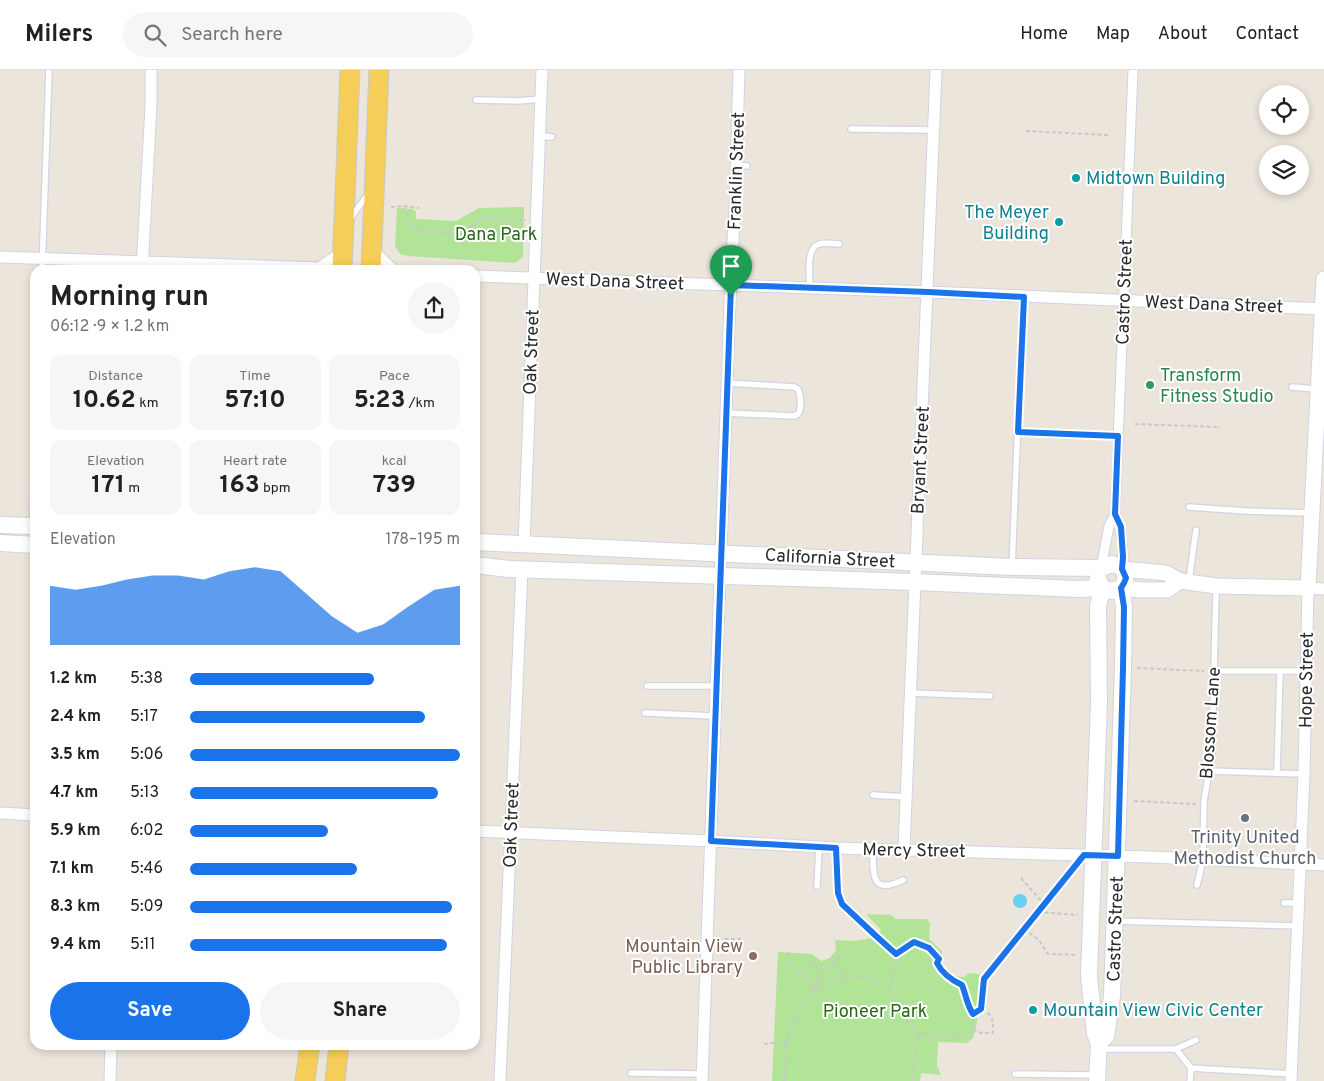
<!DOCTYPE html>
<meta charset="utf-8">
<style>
body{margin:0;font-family:Overpass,sans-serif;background:#f6f6f6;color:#202124;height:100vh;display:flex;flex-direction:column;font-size:19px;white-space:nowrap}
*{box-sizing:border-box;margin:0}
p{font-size:16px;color:#757577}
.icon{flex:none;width:28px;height:28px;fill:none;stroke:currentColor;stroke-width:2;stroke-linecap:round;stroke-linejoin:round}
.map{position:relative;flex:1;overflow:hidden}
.sheet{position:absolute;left:30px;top:195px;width:450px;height:785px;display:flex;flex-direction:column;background:#fff;border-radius:15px;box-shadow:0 2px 8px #0003}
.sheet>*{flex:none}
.buttons{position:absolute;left:1259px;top:15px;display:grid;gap:10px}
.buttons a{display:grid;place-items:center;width:50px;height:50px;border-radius:50%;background:#fff;box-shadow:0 2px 8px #0003;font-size:25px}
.pin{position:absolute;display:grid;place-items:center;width:42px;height:42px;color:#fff;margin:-51px -21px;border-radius:50% 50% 50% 0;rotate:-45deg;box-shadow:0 0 5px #0007}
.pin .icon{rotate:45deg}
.round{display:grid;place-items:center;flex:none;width:52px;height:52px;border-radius:26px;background:#f6f6f6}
.headline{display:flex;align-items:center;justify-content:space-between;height:85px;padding:0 20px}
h1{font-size:28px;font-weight:700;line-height:38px}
.stats{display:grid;grid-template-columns:repeat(3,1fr);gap:8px;height:85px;padding:5px 20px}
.stats div{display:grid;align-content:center;border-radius:12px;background:#f6f6f6;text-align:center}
.stats b{font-size:25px;font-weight:700}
.stats small{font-size:14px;font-weight:400}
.stats p{font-size:14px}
.chart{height:140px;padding:10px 20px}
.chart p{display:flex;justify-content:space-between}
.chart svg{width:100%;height:90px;margin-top:5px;fill:#1a73e8;opacity:.7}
.button{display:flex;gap:10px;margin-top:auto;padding:10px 20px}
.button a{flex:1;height:58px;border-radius:30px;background:#1a73e8;color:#fff;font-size:20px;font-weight:700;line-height:58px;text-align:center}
.button a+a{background:#f6f6f6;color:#202124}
ul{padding:0 20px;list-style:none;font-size:16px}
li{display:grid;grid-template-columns:80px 60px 1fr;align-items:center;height:38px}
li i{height:12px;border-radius:6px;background:#1a73e8}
header{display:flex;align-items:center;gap:30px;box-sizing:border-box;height:70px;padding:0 25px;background:#fff;border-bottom:1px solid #e0e0e0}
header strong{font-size:24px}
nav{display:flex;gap:28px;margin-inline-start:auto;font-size:18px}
.search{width:350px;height:45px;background:#f6f6f6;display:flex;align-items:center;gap:12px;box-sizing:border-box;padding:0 18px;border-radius:28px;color:#757577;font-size:19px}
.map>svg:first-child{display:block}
</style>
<header>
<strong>Milers</strong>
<div class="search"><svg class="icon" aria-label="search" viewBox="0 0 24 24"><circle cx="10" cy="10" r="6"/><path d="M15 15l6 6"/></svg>Search here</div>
<nav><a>Home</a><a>Map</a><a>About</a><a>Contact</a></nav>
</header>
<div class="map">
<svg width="1324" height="1011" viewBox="0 0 1324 1011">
<rect width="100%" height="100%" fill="#ece5db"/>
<path fill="#b1e496" d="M524 137 523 187 515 193 408 186 400 184 395 176 397 138 413 139 416 142V149L456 151 479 138Z
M866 844 891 845 896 849H927L930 854 929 869 942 881V893L953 906 964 907 969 903 979 904 977 952 973 968 967 973 938 972 937 995 941 1005 921 1003 920 1011H772L778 882 812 884 821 891 830 888 836 880 835 870C851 871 870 873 881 860Z"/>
<path fill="#6bcff1" d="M1013 831a7 7 0 1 1 14 0a7 7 0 1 1-14 0Z"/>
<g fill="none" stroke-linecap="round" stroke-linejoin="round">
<defs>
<path id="service" d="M476 30 517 31 541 29
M851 59 933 60
M540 66 552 67
M735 95 747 96
M350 149 368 124
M42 200 49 0
M810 218C810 206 805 179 819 174 825 172 833 174 839 174
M1292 317 1316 319
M726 343 794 346 798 344C802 338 801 326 798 319L794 317 727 313
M1189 437 1247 441 1310 443
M33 455 35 384
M1012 497 1023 227
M1189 510 1196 460
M1214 601H1306
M647 616H716
M911 623 990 626
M645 643 715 646
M1209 701 1304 704
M1277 703 1280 601
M873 725 907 727
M836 778 838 823 842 833 875 867 896 884 914 871 923 874
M873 779C873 804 871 826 903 810
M1197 815 1203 790 1204 731 1212 684 1216 518
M817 816 819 777
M1284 833H1299
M1115 851 1298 856
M1101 979H1176L1196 970
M1176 979 1191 998 1292 1004
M631 1003 702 1004
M1015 1004 1095 1005
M1190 1011 1191 998"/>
<path id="pedestrian" d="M1115 445C1123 462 1124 480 1122 499
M1101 498 1109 456 1115 445 1133 0"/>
<path id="minor" d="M372 180 393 200
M0 187 319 198 343 182
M142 200 151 36V0
M475 206 928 222 1324 239
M524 474 542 0
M0 743 35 745
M475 761 711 771 836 778 1151 787 1324 795
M904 779 936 0
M110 1011 111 975
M500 1011 522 499
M702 1011 731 204 735 138 739 0
M1291 1011 1304 704 1308 518 1324 519"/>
<path id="tertiary" d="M1122 499 1166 503 1180 511 1216 516 1308 518 1324 209
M1121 518 1142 520H1167L1180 511"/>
<path id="secondary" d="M0 455 35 456
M475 472 1012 497 1101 498 1112 494 1121 497C1127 504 1127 511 1121 518L1124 537 1123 598 1112 926 1106 966 1099 973
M0 473 35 475
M475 495 509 499 915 512 1077 519 1102 518 1111 521 1121 518
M1097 1011 1099 973 1095 964 1089 906 1099 632 1098 537 1102 518 1098 509"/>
<path id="primary" d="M342 200 350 0
M371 200 379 0
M305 1011 310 975
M335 1011 339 975"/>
</defs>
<use href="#service" stroke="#d0d4e3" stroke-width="8"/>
<use href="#pedestrian" stroke="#d0d4e3" stroke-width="11"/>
<use href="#minor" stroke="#d0d4e3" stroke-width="13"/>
<use href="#tertiary" stroke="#d0d4e3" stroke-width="17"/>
<use href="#secondary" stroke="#d0d4e3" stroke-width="18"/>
<use href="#primary" stroke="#c8c8c8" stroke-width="21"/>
<path stroke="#c8c8c8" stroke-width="2" stroke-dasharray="4 2.5" stroke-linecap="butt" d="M1026 61 1109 65
M404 136 419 138
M391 137 404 136 409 154 418 159 435 163H461L482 149H504L507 157
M489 165 522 150H526
M1135 354 1220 357
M1025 362 1108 366
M1137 598 1204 601
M1134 731 1196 734
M1021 808 1044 834
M1038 842 1078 845
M1024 859 1039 870 1048 884 1076 885
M718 869H741
M931 879 939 889 937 893C942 903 951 911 962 915 966 925 966 934 973 944
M788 882V890L815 920
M897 891C895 900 890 910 890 919 890 936 909 951 918 964L912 1011
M808 892C818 895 820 897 820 907
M835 892 845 908
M815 920C824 918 831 911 840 909 847 907 861 907 868 909 876 912 881 917 890 919
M973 959 981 963H993C993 950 994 945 982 940
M918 964 962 967 973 959V944L981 939 984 909 1075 796
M764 974 787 971
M784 1011 787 971 794 949 812 924 818 909 845 880"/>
<use href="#service" stroke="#fff" stroke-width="5.5"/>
<use href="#pedestrian" stroke="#fff" stroke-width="9"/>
<use href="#minor" stroke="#fff" stroke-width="11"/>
<use href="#tertiary" stroke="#fff" stroke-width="15"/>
<use href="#secondary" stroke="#fff" stroke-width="16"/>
<use href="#primary" stroke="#f4ce58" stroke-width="19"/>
</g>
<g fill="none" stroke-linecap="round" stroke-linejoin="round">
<defs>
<path id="route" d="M731 215 928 222 1024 227 1018 362 1118 366 1115 444 1121 457 1123 487 1122 499 1126 508 1124 513 1121 518 1124 537 1123 598 1118 786 1084 785 984 909 981 939 973 944C967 935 966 925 962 915 951 910 942 903 937 893L939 889 929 878 914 872 896 884 876 866 842 834 838 823 836 778 711 771Z"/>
</defs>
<use href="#route" stroke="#fff" stroke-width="10"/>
<use href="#route" stroke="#1a73e8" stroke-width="6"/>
</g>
<g fill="#0f9aa8" stroke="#fff" stroke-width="2">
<circle cx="1076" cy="108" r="5"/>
<circle cx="1059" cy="152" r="5"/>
<circle cx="1033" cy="940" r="5"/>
</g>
<circle fill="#2e9e5b" stroke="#fff" stroke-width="2" cx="1150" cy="315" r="5"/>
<circle fill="#6b7280" stroke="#fff" stroke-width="2" cx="1245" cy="748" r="5"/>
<circle fill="#8d6e63" stroke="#fff" stroke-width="2" cx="753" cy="886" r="5"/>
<g text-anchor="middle" stroke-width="4" stroke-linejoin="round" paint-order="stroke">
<g font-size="18" fill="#2a2a2a" stroke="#fff">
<text transform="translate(736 101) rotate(-88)" y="6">Franklin Street</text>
<text transform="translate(615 211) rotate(2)" y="6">West Dana Street</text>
<text transform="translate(1124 222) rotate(-88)" y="6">Castro Street</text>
<text transform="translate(1214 234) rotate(2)" y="6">West Dana Street</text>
<text transform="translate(531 282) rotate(-88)" y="6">Oak Street</text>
<text transform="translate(920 390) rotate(-87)" y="6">Bryant Street</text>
<text transform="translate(830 488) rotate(3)" y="6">California Street</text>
<text transform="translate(1306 610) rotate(-89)" y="6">Hope Street</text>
<text transform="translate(1210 653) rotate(-86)" y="6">Blossom Lane</text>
<text transform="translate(511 755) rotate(-88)" y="6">Oak Street</text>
<text transform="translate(914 780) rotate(1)" y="6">Mercy Street</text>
<text transform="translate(1115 859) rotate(-88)" y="6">Castro Street</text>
</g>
<g font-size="18" fill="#0d838f" stroke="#fff" text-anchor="start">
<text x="1086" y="114">Midtown Building</text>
<text x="1049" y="148" text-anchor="end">The Meyer<tspan x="1049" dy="21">Building</tspan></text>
<text x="1043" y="946">Mountain View Civic Center</text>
</g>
<g font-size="18" fill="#296818" stroke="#fff">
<text x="496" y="170">Dana Park</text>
<text x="875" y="947">Pioneer Park</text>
</g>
<g font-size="18" fill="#27864d" stroke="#fff" text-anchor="start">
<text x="1160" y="311">Transform<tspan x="1160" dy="21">Fitness Studio</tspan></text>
</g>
<g font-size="18" fill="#5b616d" stroke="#fff">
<text x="1245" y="773">Trinity United<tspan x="1245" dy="21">Methodist Church</tspan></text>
</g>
<g font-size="18" fill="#785e54" stroke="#fff" text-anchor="end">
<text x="743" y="882">Mountain View<tspan x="743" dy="21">Public Library</tspan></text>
</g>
</g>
</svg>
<div class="buttons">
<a><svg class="icon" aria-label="locate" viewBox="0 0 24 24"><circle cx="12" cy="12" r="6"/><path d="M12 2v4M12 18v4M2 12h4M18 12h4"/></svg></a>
<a><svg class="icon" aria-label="layers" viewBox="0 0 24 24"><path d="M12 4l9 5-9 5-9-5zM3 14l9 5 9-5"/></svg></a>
</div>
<div class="pin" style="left:731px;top:226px;background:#1e9e55"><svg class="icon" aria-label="arrive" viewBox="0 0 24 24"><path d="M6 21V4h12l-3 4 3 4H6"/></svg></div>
<section class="sheet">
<div class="headline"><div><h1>Morning run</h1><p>06:12 · 9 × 1.2 km</p></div><a class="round"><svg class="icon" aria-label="share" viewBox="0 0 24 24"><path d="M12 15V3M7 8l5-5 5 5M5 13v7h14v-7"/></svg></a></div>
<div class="stats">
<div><p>Distance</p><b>10.62<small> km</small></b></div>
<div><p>Time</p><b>57:10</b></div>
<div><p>Pace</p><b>5:23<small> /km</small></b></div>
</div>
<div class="stats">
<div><p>Elevation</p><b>171<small> m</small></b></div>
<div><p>Heart rate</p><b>163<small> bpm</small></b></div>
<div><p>kcal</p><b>739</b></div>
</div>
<div class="chart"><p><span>Elevation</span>178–195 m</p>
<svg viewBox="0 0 160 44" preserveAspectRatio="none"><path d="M0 44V15L10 17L20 15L30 12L40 10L50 10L60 12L70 8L80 6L90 8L100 19L110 30L120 38L130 34L140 25L150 17L160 15V44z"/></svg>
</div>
<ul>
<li><b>1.2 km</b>5:38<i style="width:68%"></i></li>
<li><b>2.4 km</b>5:17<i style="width:87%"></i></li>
<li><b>3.5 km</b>5:06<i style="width:100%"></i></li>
<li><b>4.7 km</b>5:13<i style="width:92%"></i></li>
<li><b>5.9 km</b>6:02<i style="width:51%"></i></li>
<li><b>7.1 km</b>5:46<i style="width:62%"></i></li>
<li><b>8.3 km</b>5:09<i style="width:97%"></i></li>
<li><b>9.4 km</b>5:11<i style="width:95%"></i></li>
</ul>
<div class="button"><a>Save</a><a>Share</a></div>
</section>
</div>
